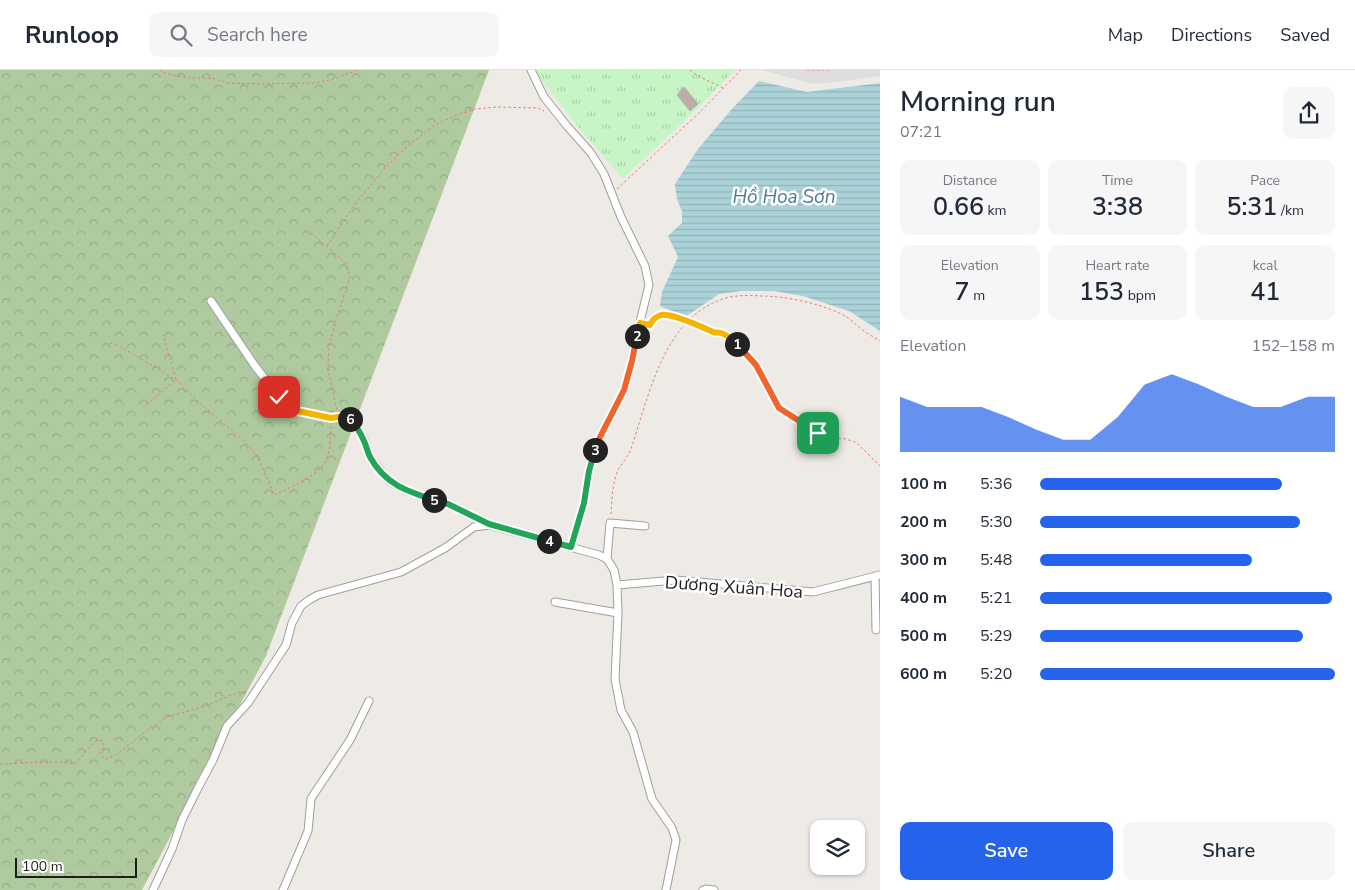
<!DOCTYPE html>
<meta charset="utf-8">
<style>
body{margin:0;font-family:"Nunito Sans",sans-serif;background:#f6f6f7;color:#1f2937;height:100vh;display:flex;flex-direction:column;font-size:19px;white-space:nowrap}
*{box-sizing:border-box;margin:0}
p{font-size:16px;color:#747a83}
.icon{flex:none;width:28px;height:28px;fill:none;stroke:currentColor;stroke-width:2;stroke-linecap:round;stroke-linejoin:round}
.map{position:relative;flex:1;overflow:hidden}
.drawer{display:flex;flex-direction:column;background:#fff;width:475px}
.drawer>*{flex:none}
.fabs{position:absolute;left:810px;top:750px;display:grid;gap:10px}
.fabs a{display:grid;place-items:center;width:55px;height:55px;border-radius:10px;background:#fff;box-shadow:0 1px 4px #0004;font-size:25px}
.scale{position:absolute;left:15px;bottom:12px;width:122px;box-sizing:border-box;padding-left:5px;border:2px solid #1e1e1e;border-top:0;font-size:14px;line-height:18px;white-space:nowrap;color:#1e1e1e;-webkit-text-stroke:4px #fff;paint-order:stroke}
.pin{position:absolute;display:grid;place-items:center;width:42px;height:42px;color:#fff;margin:-21px;border-radius:10px;box-shadow:0 2px 8px #0006}
.km{position:absolute;width:25px;height:25px;margin:-12px;border-radius:50%;background:#222;color:#fff;font-size:14px;line-height:25px;text-align:center}
.round{display:grid;place-items:center;flex:none;width:52px;height:52px;border-radius:10px;background:#f6f6f7}
.headline{display:flex;align-items:center;justify-content:space-between;height:85px;padding:0 20px}
h1{font-size:28px;font-weight:600;line-height:38px}
.figures{display:grid;grid-template-columns:repeat(3,1fr);gap:8px;height:85px;padding:5px 20px}
.figures div{display:grid;align-content:center;border-radius:10px;background:#f6f6f7;text-align:center}
.figures b{font-size:25px;font-weight:600}
.figures small{font-size:14px;font-weight:400}
.figures p{font-size:14px}
.chart{height:140px;padding:10px 20px}
.chart p{display:flex;justify-content:space-between}
.chart svg{width:100%;height:90px;margin-top:5px;fill:#2563eb;opacity:.7}
.action{display:flex;gap:10px;margin-top:auto;padding:10px 20px}
.action a{flex:1;height:58px;border-radius:10px;background:#2563eb;color:#fff;font-size:20px;font-weight:600;line-height:58px;text-align:center}
.action a+a{background:#f6f6f7;color:#1f2937}
ul{padding:0 20px;list-style:none;font-size:16px}
li{display:grid;grid-template-columns:80px 60px 1fr;align-items:center;height:38px}
li i{height:12px;border-radius:6px;background:#2563eb}
header{display:flex;align-items:center;gap:30px;box-sizing:border-box;height:70px;padding:0 25px;background:#fff;border-bottom:1px solid #e0e1e3}
header strong{font-size:24px}
nav{display:flex;gap:28px;margin-inline-start:auto;font-size:18px}
.search{width:350px;height:45px;background:#f6f6f7;display:flex;align-items:center;gap:12px;box-sizing:border-box;padding:0 18px;border-radius:10px;color:#747a83;font-size:19px}
main{display:flex;flex:1;min-height:0}
.map>svg:first-child{display:block}
</style>
<header>
<strong>Runloop</strong>
<div class="search"><svg class="icon" aria-label="search" viewBox="0 0 24 24"><circle cx="10" cy="10" r="6"/><path d="M15 15l6 6"/></svg>Search here</div>
<nav><a>Map</a><a>Directions</a><a>Saved</a></nav>
</header>
<main>
<div class="map">
<svg width="880" height="820" viewBox="0 0 880 820">
<defs>
<pattern id="forest-crowns" width="20" height="18" patternUnits="userSpaceOnUse" patternTransform="scale(1.25)"><rect width="20" height="18" fill="#afca9e"/><path d="M2 6a3 3 0 1 1 6 0M12 15a3 3 0 1 1 6 0" fill="none" stroke="#96ad88"/></pattern>
<pattern id="park-tufts" width="24" height="20" patternUnits="userSpaceOnUse" patternTransform="scale(1.25)"><rect width="24" height="20" fill="#c7f5c6"/><path d="M3 7l-1-3M5 7V3M7 7l1-3M15 17l-1-3M17 17v-4M19 17l1-3" fill="none" stroke="#aad2aa"/></pattern>
<pattern id="water-rules" width="6" height="5" patternUnits="userSpaceOnUse" patternTransform="scale(1.25)"><rect width="6" height="5" fill="#aad2d8"/><path d="M0 2.5h6" fill="none" stroke="#92b4b9"/></pattern>
</defs>
<rect width="100%" height="100%" fill="#eeeae5"/>
<path fill="url(#forest-crowns)" d="M0 0H489L266 586 142 820H0Z"/>
<path fill="url(#park-tufts)" d="M534 0H735L698 38 623 109 580 59Z"/>
<path fill="#dedede" d="M762 0H880V6L838 12 813 14Z"/>
<path fill="url(#water-rules)" d="M759 11 807 22 880 13V261L849 241 803 226 774 221H741L719 224 685 247 660 236 662 222 678 187 668 166 682 153V141L677 129 675 114 698 79 731 40Z"/>
<path fill="#b8afab" stroke="#bfb0a9" d="M684 17 698 34 690 41 677 25Z"/>
<g fill="none" stroke-linecap="round" stroke-linejoin="round">
<defs>
<path id="street" d="M531 0 544 27 567 56 591 83 604 104 621 147 645 196 649 215 635 272 632 291 624 320 596 375 589 401 584 433 571 477
M211 231 255 296 279 327 293 339 331 348H349L357 358 364 369 370 387 388 410 407 421 449 434 489 455
M607 489 610 453 645 456
M875 506 876 560
M617 515 676 510 813 522 880 505
M555 532 618 543
M153 820 172 779 182 750 197 720 213 690 227 656 248 633 286 575 292 553 301 536 309 530 318 525 401 502 445 478 474 457 489 455 599 485 607 489 614 500 617 515 618 543 615 609 621 640 633 662 652 729 672 758 676 770 666 820
M283 820 308 761 311 729 314 724 350 670 369 631
M703 820 706 819 714 820"/>
</defs>
<use href="#street" stroke="#9f9f9f" stroke-width="9"/>
<path stroke="#ed7777" stroke-width="1" stroke-dasharray="2.5 2.5" stroke-linecap="butt" d="M159 0 167 4 190 8H211L229 13 261 14 314 13 330 10 358 0
M690 0C699 8 712 12 723 18
M807 0H831
M617 119 701 41 741 0
M311 163 346 193 350 207 336 250 329 275 328 299 337 341
M327 176 356 133 385 98 404 79 435 55 454 46 475 39 497 37 538 38 544 41
M648 255H650L652 250 659 246 664 245 688 251 709 259 714 262 721 263 736 272 756 295 779 338 818 363 828 367 846 369 857 373 880 396
M110 273 123 278 176 310 200 333 245 372 257 386 269 412 274 425C287 419 317 406 324 394 330 384 331 367 331 356
M146 335 176 310 163 265
M611 444C612 430 612 414 618 400 622 393 628 387 631 379 648 328 663 251 720 230 733 225 747 225 761 226 784 226 818 233 839 243 850 247 857 257 867 263 871 266 876 268 880 271
M0 694 40 692H66L75 694 94 672 98 670 102 671 104 676 100 683 103 688 107 689 120 682 146 661 167 647 206 636 231 625 246 621"/>
<use href="#street" stroke="#fff" stroke-width="7"/>
</g>
<g fill="none" stroke-linecap="round" stroke-linejoin="round">
<defs>
<path id="split-1" d="M737 274 756 295 779 338 818 363"/>
<path id="split-2" d="M637 266 640 253 650 255C652 250 655 247 661 245 672 243 702 257 713 262 720 264 715 261 721 263 727 265 733 270 737 274"/>
<path id="split-3" d="M595 380 596 375 624 320 632 291 637 266"/>
<path id="split-4" d="M549 471 571 477 584 433 589 401 595 380"/>
<path id="split-5" d="M434 430 448 434 489 454 549 471"/>
<path id="split-6" d="M350 349C355 355 360 361 363 369 366 374 367 381 370 387 385 414 406 421 434 430"/>
<path id="split-7" d="M279 327 293 340 331 348 338 347 350 349"/>
</defs>
<use href="#split-1" stroke="#fff" stroke-width="10"/>
<use href="#split-2" stroke="#fff" stroke-width="10"/>
<use href="#split-3" stroke="#fff" stroke-width="10"/>
<use href="#split-4" stroke="#fff" stroke-width="10"/>
<use href="#split-5" stroke="#fff" stroke-width="10"/>
<use href="#split-6" stroke="#fff" stroke-width="10"/>
<use href="#split-7" stroke="#fff" stroke-width="10"/>
<use href="#split-1" stroke="#f0652b" stroke-width="6"/>
<use href="#split-2" stroke="#f5b400" stroke-width="6"/>
<use href="#split-3" stroke="#f0652b" stroke-width="6"/>
<use href="#split-4" stroke="#22a559" stroke-width="6"/>
<use href="#split-5" stroke="#22a559" stroke-width="6"/>
<use href="#split-6" stroke="#22a559" stroke-width="6"/>
<use href="#split-7" stroke="#f5b400" stroke-width="6"/>
</g>
<g text-anchor="middle" stroke-width="5" stroke-linejoin="round" paint-order="stroke">
<g font-size="18" fill="#1e1e1e" stroke="#fff">
<text transform="translate(734 517) rotate(4)" y="6">Dương Xuân Hoa</text>
</g>
<g font-size="19" font-style="italic" fill="#4c7997" stroke="#fff">
<text x="784" y="133">Hồ Hoa Sơn</text>
</g>
</g>
</svg>
<div class="fabs">
<a><svg class="icon" aria-label="layers" viewBox="0 0 24 24"><path d="M12 4l9 5-9 5-9-5zM3 14l9 5 9-5"/></svg></a>
</div>
<div class="scale">100 m</div>
<div class="pin" style="left:818px;top:363px;background:#1e9e55"><svg class="icon" aria-label="arrive" viewBox="0 0 24 24"><path d="M6 21V4h12l-3 4 3 4H6"/></svg></div>
<div class="pin" style="left:279px;top:327px;background:#d93025"><svg class="icon" aria-label="check" viewBox="0 0 24 24"><path d="M5 12l5 5 9-10"/></svg></div>
<b class="km" style="left:737px;top:274px">1</b>
<b class="km" style="left:637px;top:266px">2</b>
<b class="km" style="left:595px;top:380px">3</b>
<b class="km" style="left:549px;top:471px">4</b>
<b class="km" style="left:434px;top:430px">5</b>
<b class="km" style="left:350px;top:349px">6</b>
</div>
<section class="drawer">
<div class="headline"><div><h1>Morning run</h1><p>07:21</p></div><a class="round"><svg class="icon" aria-label="share" viewBox="0 0 24 24"><path d="M12 15V3M7 8l5-5 5 5M5 13v7h14v-7"/></svg></a></div>
<div class="figures">
<div><p>Distance</p><b>0.66<small> km</small></b></div>
<div><p>Time</p><b>3:38</b></div>
<div><p>Pace</p><b>5:31<small> /km</small></b></div>
</div>
<div class="figures">
<div><p>Elevation</p><b>7<small> m</small></b></div>
<div><p>Heart rate</p><b>153<small> bpm</small></b></div>
<div><p>kcal</p><b>41</b></div>
</div>
<div class="chart"><p><span>Elevation</span>152–158 m</p>
<svg viewBox="0 0 160 44" preserveAspectRatio="none"><path d="M0 44V17L10 22L20 22L30 22L40 27L50 33L60 38L70 38L80 27L90 11L100 6L110 11L120 17L130 22L140 22L150 17L160 17V44z"/></svg>
</div>
<ul>
<li><b>100 m</b>5:36<i style="width:82%"></i></li>
<li><b>200 m</b>5:30<i style="width:88%"></i></li>
<li><b>300 m</b>5:48<i style="width:72%"></i></li>
<li><b>400 m</b>5:21<i style="width:99%"></i></li>
<li><b>500 m</b>5:29<i style="width:89%"></i></li>
<li><b>600 m</b>5:20<i style="width:100%"></i></li>
</ul>
<div class="action"><a>Save</a><a>Share</a></div>
</section>
</main>
